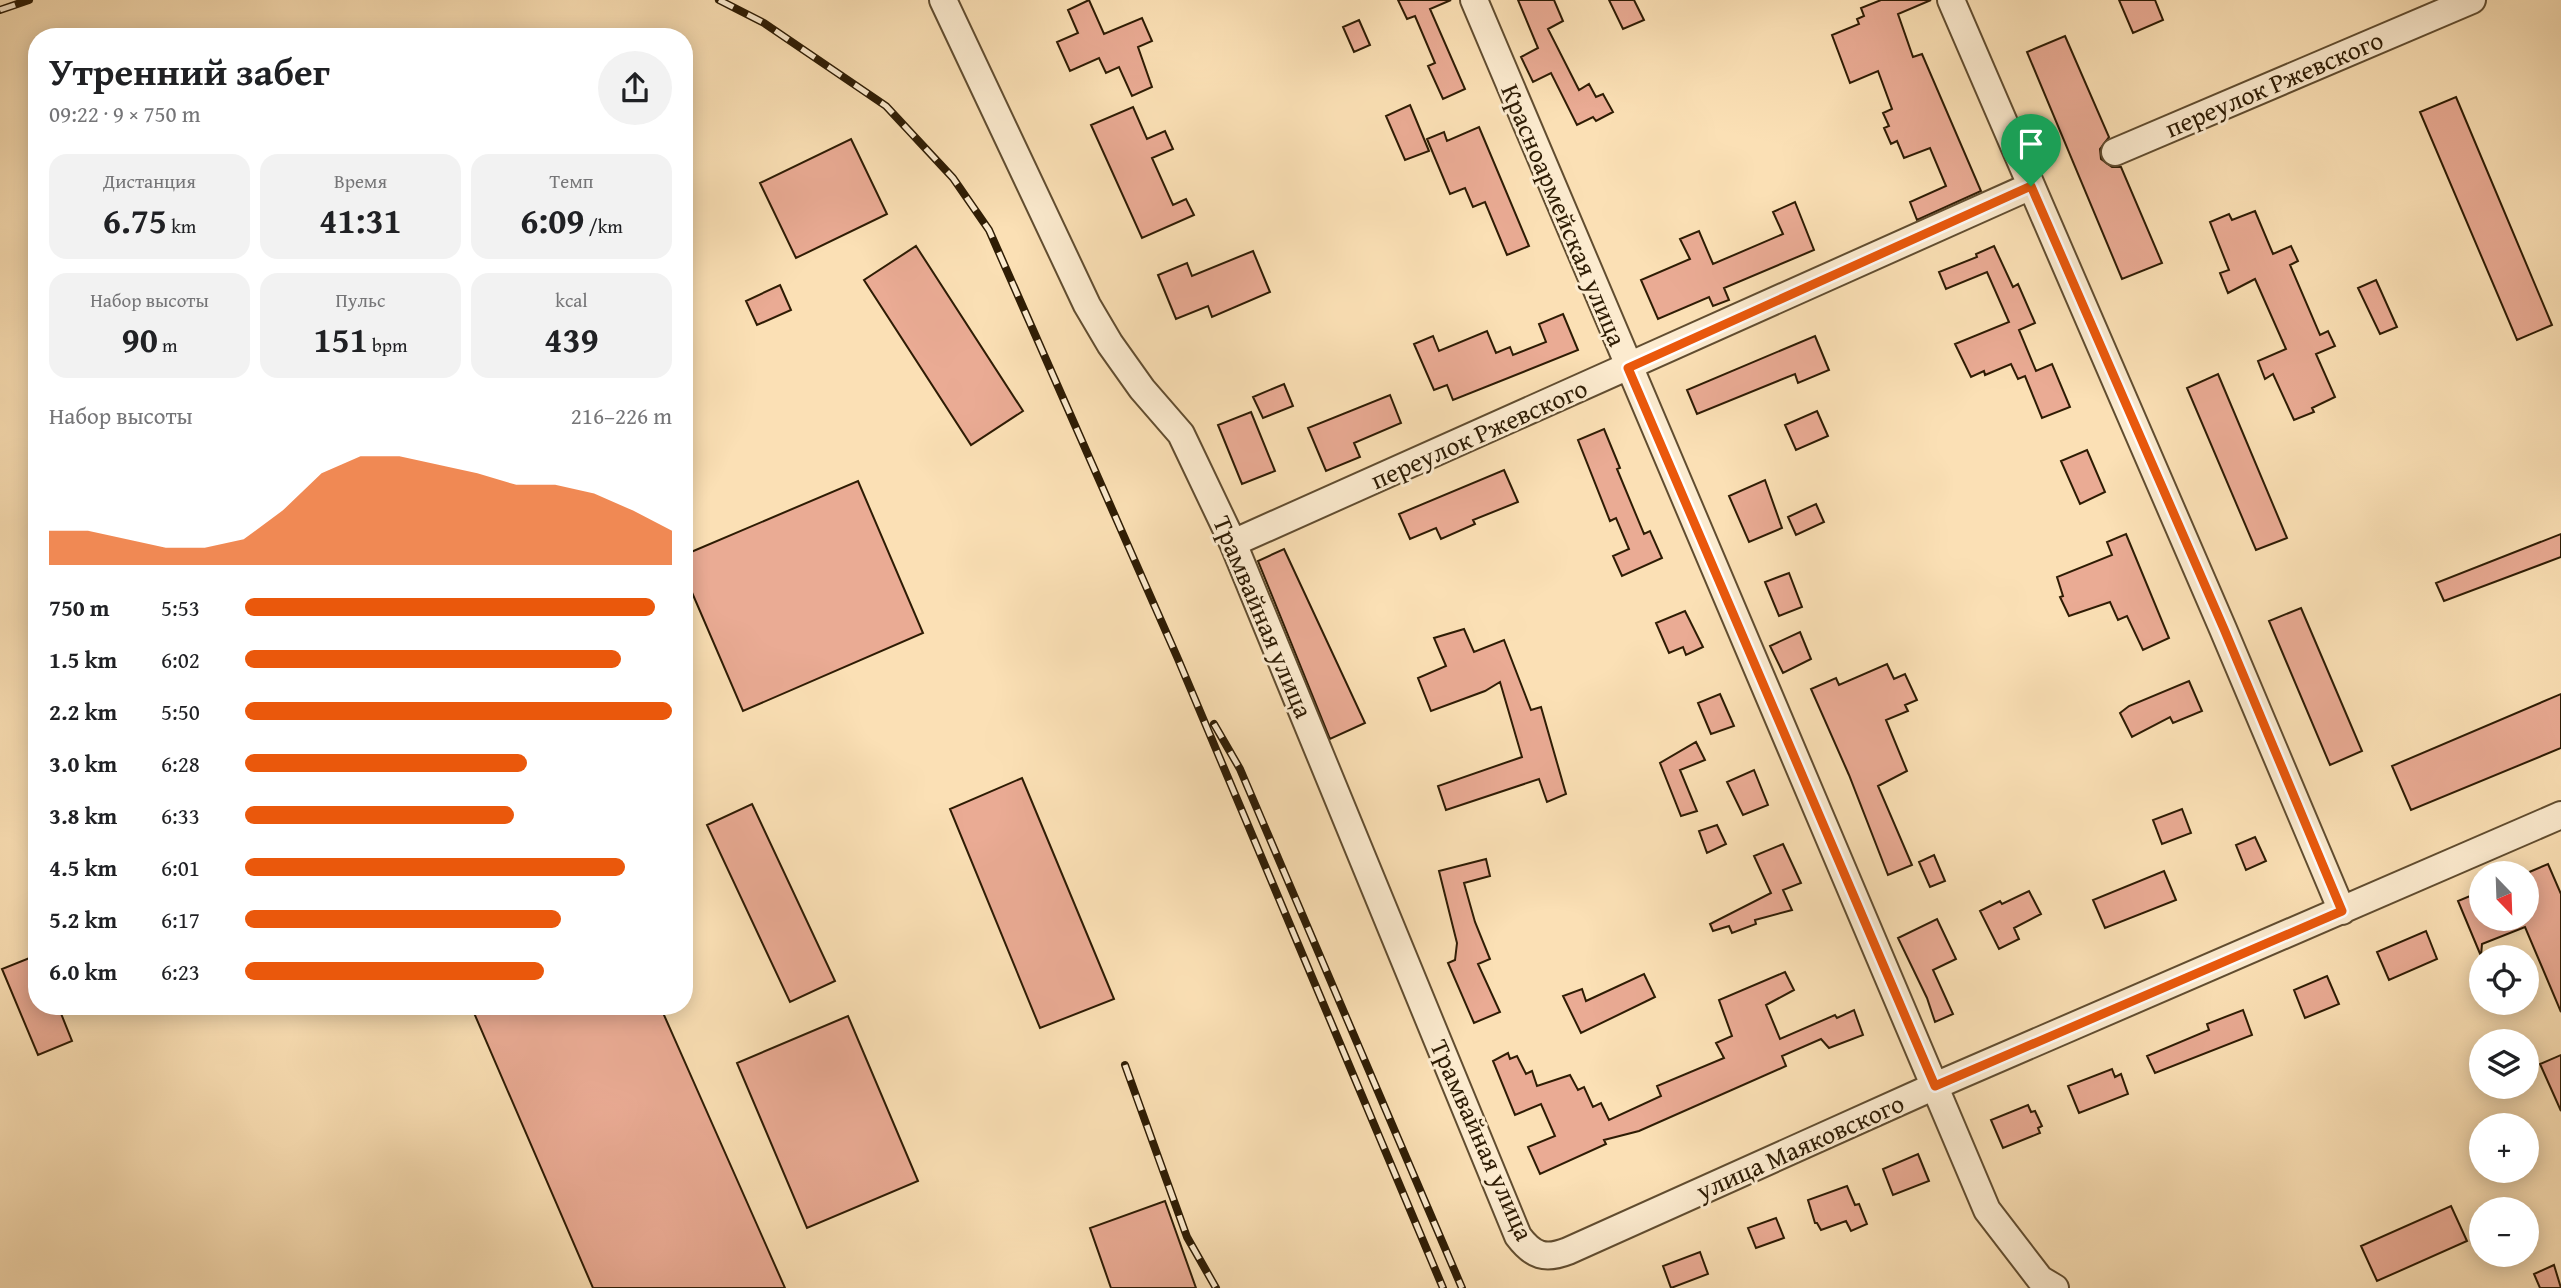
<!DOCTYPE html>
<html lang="ru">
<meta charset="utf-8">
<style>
body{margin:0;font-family:"Gentium Book Plus",serif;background:#f2f2f2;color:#202124;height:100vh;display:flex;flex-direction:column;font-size:26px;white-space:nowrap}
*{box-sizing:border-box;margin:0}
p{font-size:23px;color:#757577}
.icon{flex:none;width:38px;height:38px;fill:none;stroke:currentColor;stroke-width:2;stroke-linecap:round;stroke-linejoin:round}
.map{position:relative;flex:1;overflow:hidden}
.drawer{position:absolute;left:28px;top:28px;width:665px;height:987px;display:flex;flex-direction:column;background:#fff;border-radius:28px;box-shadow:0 4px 18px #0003}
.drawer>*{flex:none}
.needle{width:46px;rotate:157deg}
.controls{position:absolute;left:2469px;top:861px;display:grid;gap:14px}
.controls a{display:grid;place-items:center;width:70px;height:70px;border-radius:50%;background:#fff;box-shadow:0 4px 18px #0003;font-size:35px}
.pin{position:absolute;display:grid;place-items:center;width:60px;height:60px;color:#fff;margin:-72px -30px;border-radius:50% 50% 50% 0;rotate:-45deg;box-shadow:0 0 7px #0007}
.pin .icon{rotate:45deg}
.round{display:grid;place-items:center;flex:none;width:74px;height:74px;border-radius:37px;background:#f2f2f2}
.head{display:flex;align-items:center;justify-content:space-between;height:119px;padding:0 21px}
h1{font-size:38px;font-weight:800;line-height:52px}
.stats{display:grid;grid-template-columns:repeat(3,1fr);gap:10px;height:119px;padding:7px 21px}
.stats div{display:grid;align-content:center;border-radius:18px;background:#f2f2f2;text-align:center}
.stats b{font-size:35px;font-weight:800}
.stats small{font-size:19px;font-weight:400}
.stats p{font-size:19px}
.chart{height:196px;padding:14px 21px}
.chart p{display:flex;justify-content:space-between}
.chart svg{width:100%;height:126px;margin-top:7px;fill:#ea580c;opacity:.7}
ul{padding:0 21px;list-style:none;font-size:23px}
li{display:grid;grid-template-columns:112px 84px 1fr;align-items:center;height:52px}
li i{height:18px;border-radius:9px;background:#ea580c}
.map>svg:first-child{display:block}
</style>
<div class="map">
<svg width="2561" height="1288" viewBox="0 0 2561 1288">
<rect width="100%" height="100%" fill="#fbe0b5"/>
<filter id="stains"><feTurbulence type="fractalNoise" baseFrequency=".00286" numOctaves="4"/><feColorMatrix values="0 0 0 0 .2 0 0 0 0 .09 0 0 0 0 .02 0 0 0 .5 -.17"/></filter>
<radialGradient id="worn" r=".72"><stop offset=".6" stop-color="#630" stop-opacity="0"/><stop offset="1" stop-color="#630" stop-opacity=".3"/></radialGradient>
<path fill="#eaab94" stroke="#2e1c04" stroke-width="2" d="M1089 0 1104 34 1142 18 1152 41 1138 47 1152 87 1132 96 1119 67 1106 73 1099 58 1070 71 1057 42 1078 33 1068 10Z
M1398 0H1451L1430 9 1465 89 1443 99 1428 66 1435 63 1415 16 1407 19Z
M1518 0H1554L1563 21 1548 29 1579 90 1589 84 1596 97 1603 94 1613 112 1596 121 1593 117 1577 125 1551 73 1533 82 1521 57 1538 48Z
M1609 0H1634L1644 20 1623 29Z
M1881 0H1931L1898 14 1913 57 1922 54 1981 191 1917 220 1910 202 1946 186 1930 148 1904 158 1897 141 1891 144 1884 128 1889 126 1883 113 1892 109 1878 71 1850 83 1832 35 1859 24 1857 19 1864 16 1861 8Z
M2119 0H2155L2163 20 2133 33Z
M1359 20 1370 45 1354 52 1343 27Z
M2065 36 2109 137 2100 149 2101 159 2112 167H2121L2162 263 2122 279 2027 52Z
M2456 97 2552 325 2517 340 2420 112Z
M1410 105 1429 151 1405 160 1386 116Z
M1133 107 1147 139 1165 131 1173 149 1152 158 1173 205 1186 199 1194 215 1142 238 1091 125Z
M1479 127 1529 246 1507 255 1485 202 1473 207 1465 188 1450 194 1427 139 1444 132 1447 141Z
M851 139 887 214 796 258 760 183Z
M1795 202 1814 250 1724 288 1729 300 1713 306 1709 297 1658 319 1641 280 1690 259 1680 239 1699 231 1713 264 1783 234 1773 212Z
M2255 211 2273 254 2291 246 2298 261 2290 265 2320 335 2328 331 2335 346 2316 354 2335 397 2312 408 2314 412 2294 420 2273 374 2265 379 2258 361 2286 349 2255 279 2228 293 2220 273 2229 270 2210 222 2229 214 2232 220Z
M916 246 1023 411 971 445 864 280Z
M1994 246 2013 287 2018 284 2035 323 2019 330 2036 371 2052 364 2070 407 2042 418 2025 376 2018 379 2011 364 1985 375 1984 371 1971 377 1955 344 2009 322 1987 272 1946 289 1939 272 1977 257 1976 254Z
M1253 251 1270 292 1212 317 1208 306 1176 319 1158 275 1187 263 1192 276Z
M2376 280 2397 327 2380 334 2358 288Z
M780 285 791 310 757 325 746 301Z
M1563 314 1578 350 1453 400 1447 385 1434 390 1414 344 1433 336 1439 351 1487 331 1496 353 1510 347 1513 355 1546 342 1539 324Z
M1815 336 1829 370 1798 383 1795 374 1697 414 1687 390Z
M2218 374 2287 538 2256 550 2187 388Z
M1284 384 1293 406 1263 418 1253 397Z
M1390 395 1401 423 1354 443 1360 457 1326 471 1308 428Z
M1817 411 1828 436 1796 450 1785 425Z
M1251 412 1275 471 1242 484 1218 425Z
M1604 429 1620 468 1617 469 1644 534 1650 531 1662 558 1622 576 1613 556 1629 549 1616 518 1610 521 1578 440Z
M2087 450 2105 492 2080 504 2061 461Z
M1504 470 1518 502 1473 520 1475 524 1441 539 1436 528 1410 539 1399 514Z
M1765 480 1782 528 1749 542 1729 496Z
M858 481 923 633 743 711 684 574V555Z
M1816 504 1824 522 1796 535 1788 517Z
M2126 534 2169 638 2143 650 2127 616 2118 620 2110 602 2069 616 2060 597 2063 596 2057 577 2112 555 2107 542Z
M2561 534V557L2444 601 2436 583Z
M1284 549 1365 723 1330 739 1258 561Z
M1789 573 1802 607 1779 616 1765 582Z
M2301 608 2362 751 2330 765 2269 621Z
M1685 611 1703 647 1686 655 1683 647 1669 653 1656 623Z
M1464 629 1474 652 1504 640 1531 710 1541 707 1566 794 1547 802 1539 779 1446 810 1438 786 1522 757 1500 682 1485 691 1431 711 1418 678 1446 666 1434 638Z
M1800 632 1811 659 1783 673 1770 646Z
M1887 664 1894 679 1905 674 1917 700 1905 705 1908 711 1886 720 1907 771 1878 786 1912 865 1888 875 1849 775 1811 689 1836 678 1839 685Z
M2189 681 2202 711 2173 723 2170 717 2132 737 2120 713 2129 706Z
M1720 694 1734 726 1711 734 1698 703Z
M2561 694V748L2411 810 2392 766Z
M1696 742 1705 760 1680 770 1697 811 1681 816 1660 763Z
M1754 770 1768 805 1743 815 1727 782Z
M1022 778 1114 999 1040 1028 950 809Z
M752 804 835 981 790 1002 707 825Z
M2182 809 2191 833 2162 844 2153 820Z
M1717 825 1726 844 1707 853 1699 831Z
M2255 837 2266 861 2246 870 2236 845Z
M1783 844 1801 883 1783 890 1792 910 1755 920 1756 924 1732 933 1729 926 1713 931 1710 924 1771 893 1754 856Z
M1934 855 1945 881 1930 887 1919 862Z
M1486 859 1490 876 1464 883 1475 922 1490 959 1478 964 1500 1012 1474 1023 1448 963 1455 960 1457 943 1439 871Z
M2548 864 2561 894V1012L2525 927 2482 944 2481 956 2458 901 2482 891V919H2527V873Z
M2164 871 2176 900 2105 928 2093 900Z
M2029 891 2041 914 2014 928 2019 939 1999 949 1980 911 2000 901 2002 904Z
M1937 919 1956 959 1933 970 1953 1014 1935 1022 1927 998 1898 938Z
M2426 931 2437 959 2389 980 2377 952Z
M37 955V1006H58L72 1041 38 1055 2 969Z
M1785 972 1794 990 1766 1005 1780 1039 1835 1015 1837 1018 1854 1010 1863 1035 1829 1048 1821 1039 1782 1056 1786 1066 1639 1131 1604 1140 1606 1144 1540 1174 1528 1147 1555 1136 1541 1104 1515 1115 1493 1061 1508 1053 1510 1059 1517 1056 1526 1074 1532 1071 1537 1086 1570 1075 1578 1090 1584 1087 1593 1107 1601 1103 1609 1120 1661 1096 1657 1086 1724 1058 1716 1043 1732 1036 1719 1000Z
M1644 974 1655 997 1581 1033 1563 996 1582 989 1586 1001Z
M2327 976 2339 1004 2305 1018 2294 990Z
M471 1006H660L785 1288H593Z
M2243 1010 2252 1035 2155 1073 2147 1056 2209 1030 2207 1024Z
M848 1016 918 1181 807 1228 737 1063Z
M2561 1055V1111L2540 1064Z
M2112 1069 2115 1077 2121 1074 2128 1094 2079 1113 2068 1086Z
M2028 1105 2031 1112 2035 1111 2042 1126 2038 1128 2040 1133 2003 1148 1991 1120Z
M1918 1154 1929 1181 1893 1195 1883 1169Z
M1847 1186 1855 1205 1859 1204 1867 1224 1851 1231 1846 1221 1821 1230 1817 1223H1815L1808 1200Z
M1165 1201 1196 1288H1111L1090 1228Z
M2451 1206 2467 1241 2377 1281 2361 1246Z
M1776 1218 1784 1238 1756 1248 1748 1228Z
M1700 1252 1708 1274 1671 1288 1663 1266Z
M2554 1265 2561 1288H2540L2534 1274Z"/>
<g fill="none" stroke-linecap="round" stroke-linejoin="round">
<defs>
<path id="minor" d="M943 0 1087 305 1110 344 1142 389 1181 434 1233 543 1518 1236C1533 1256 1545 1260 1568 1251L1935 1086 2561 815
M1474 0 1987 1210 2040 1279 2055 1288
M1951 0 2223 629 2342 911
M2115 152 2472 0
M1233 543 2031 186"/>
</defs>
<use href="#minor" stroke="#614d30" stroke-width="30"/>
<use href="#minor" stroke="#fcebcf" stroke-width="26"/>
<defs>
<path id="rail" d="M719 0 764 23 886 106 953 178 989 230 1178 659 1443 1288
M0 10 29 0
M1214 724 1240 769 1462 1288
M1125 1065 1187 1237 1216 1288"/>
</defs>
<use href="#rail" stroke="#2e1c04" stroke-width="8"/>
<use href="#rail" stroke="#fcebcf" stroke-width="5" stroke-dasharray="16" stroke-linecap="butt"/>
</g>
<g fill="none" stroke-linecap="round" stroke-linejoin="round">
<defs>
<path id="route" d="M2031 186 2224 629 2342 911 1935 1086 1628 368Z"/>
</defs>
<use href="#route" stroke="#fff" stroke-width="14"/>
<use href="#route" stroke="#ea580c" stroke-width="9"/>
</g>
<g text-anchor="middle" stroke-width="6" stroke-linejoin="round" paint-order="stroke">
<g font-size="26" fill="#2e1c04" stroke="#fcebcf">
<text transform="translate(2274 84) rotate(-23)" y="9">переулок Ржевского</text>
<text transform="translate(1564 215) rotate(67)" y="9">Красноармейская улица</text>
<text transform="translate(1479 434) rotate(-24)" y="9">переулок Ржевского</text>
<text transform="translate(1263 617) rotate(67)" y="9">Трамвайная улица</text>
<text transform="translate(1482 1140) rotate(66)" y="9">Трамвайная улица</text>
<text transform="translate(1800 1147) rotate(-24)" y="9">улица Маяковского</text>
</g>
</g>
<rect width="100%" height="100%" filter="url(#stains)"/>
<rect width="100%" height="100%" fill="url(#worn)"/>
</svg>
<div class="controls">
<a><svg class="needle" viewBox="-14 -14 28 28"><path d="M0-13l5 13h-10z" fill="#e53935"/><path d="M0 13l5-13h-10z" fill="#757577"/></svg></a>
<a><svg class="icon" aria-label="locate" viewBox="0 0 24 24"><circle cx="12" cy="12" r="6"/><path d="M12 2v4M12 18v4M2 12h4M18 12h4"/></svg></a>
<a><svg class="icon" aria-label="layers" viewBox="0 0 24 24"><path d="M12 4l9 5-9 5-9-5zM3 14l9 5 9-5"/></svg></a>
<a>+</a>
<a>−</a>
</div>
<div class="pin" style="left:2031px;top:186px;background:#1e9e55"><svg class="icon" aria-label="arrive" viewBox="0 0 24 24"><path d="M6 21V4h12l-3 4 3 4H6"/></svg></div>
<section class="drawer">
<div class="head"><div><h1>Утренний забег</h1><p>09:22 · 9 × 750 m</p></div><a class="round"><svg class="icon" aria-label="share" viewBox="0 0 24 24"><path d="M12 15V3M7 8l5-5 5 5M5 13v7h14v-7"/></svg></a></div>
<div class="stats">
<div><p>Дистанция</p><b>6.75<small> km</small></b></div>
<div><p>Время</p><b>41:31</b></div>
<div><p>Темп</p><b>6:09<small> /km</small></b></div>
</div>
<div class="stats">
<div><p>Набор высоты</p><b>90<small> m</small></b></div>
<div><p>Пульс</p><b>151<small> bpm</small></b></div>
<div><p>kcal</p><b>439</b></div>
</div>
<div class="chart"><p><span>Набор высоты</span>216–226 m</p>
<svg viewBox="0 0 160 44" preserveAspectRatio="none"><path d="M0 44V32L10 32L20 35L30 38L40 38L50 35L60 25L70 12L80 6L90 6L100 9L110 12L120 16L130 16L140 19L150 25L160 32V44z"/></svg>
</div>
<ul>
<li><b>750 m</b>5:53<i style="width:96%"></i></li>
<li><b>1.5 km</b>6:02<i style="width:88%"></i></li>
<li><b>2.2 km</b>5:50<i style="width:100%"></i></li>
<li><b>3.0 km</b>6:28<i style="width:66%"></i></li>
<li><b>3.8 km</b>6:33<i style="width:63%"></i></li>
<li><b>4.5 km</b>6:01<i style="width:89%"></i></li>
<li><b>5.2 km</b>6:17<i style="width:74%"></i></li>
<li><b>6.0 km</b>6:23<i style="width:70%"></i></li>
</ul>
</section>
</div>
